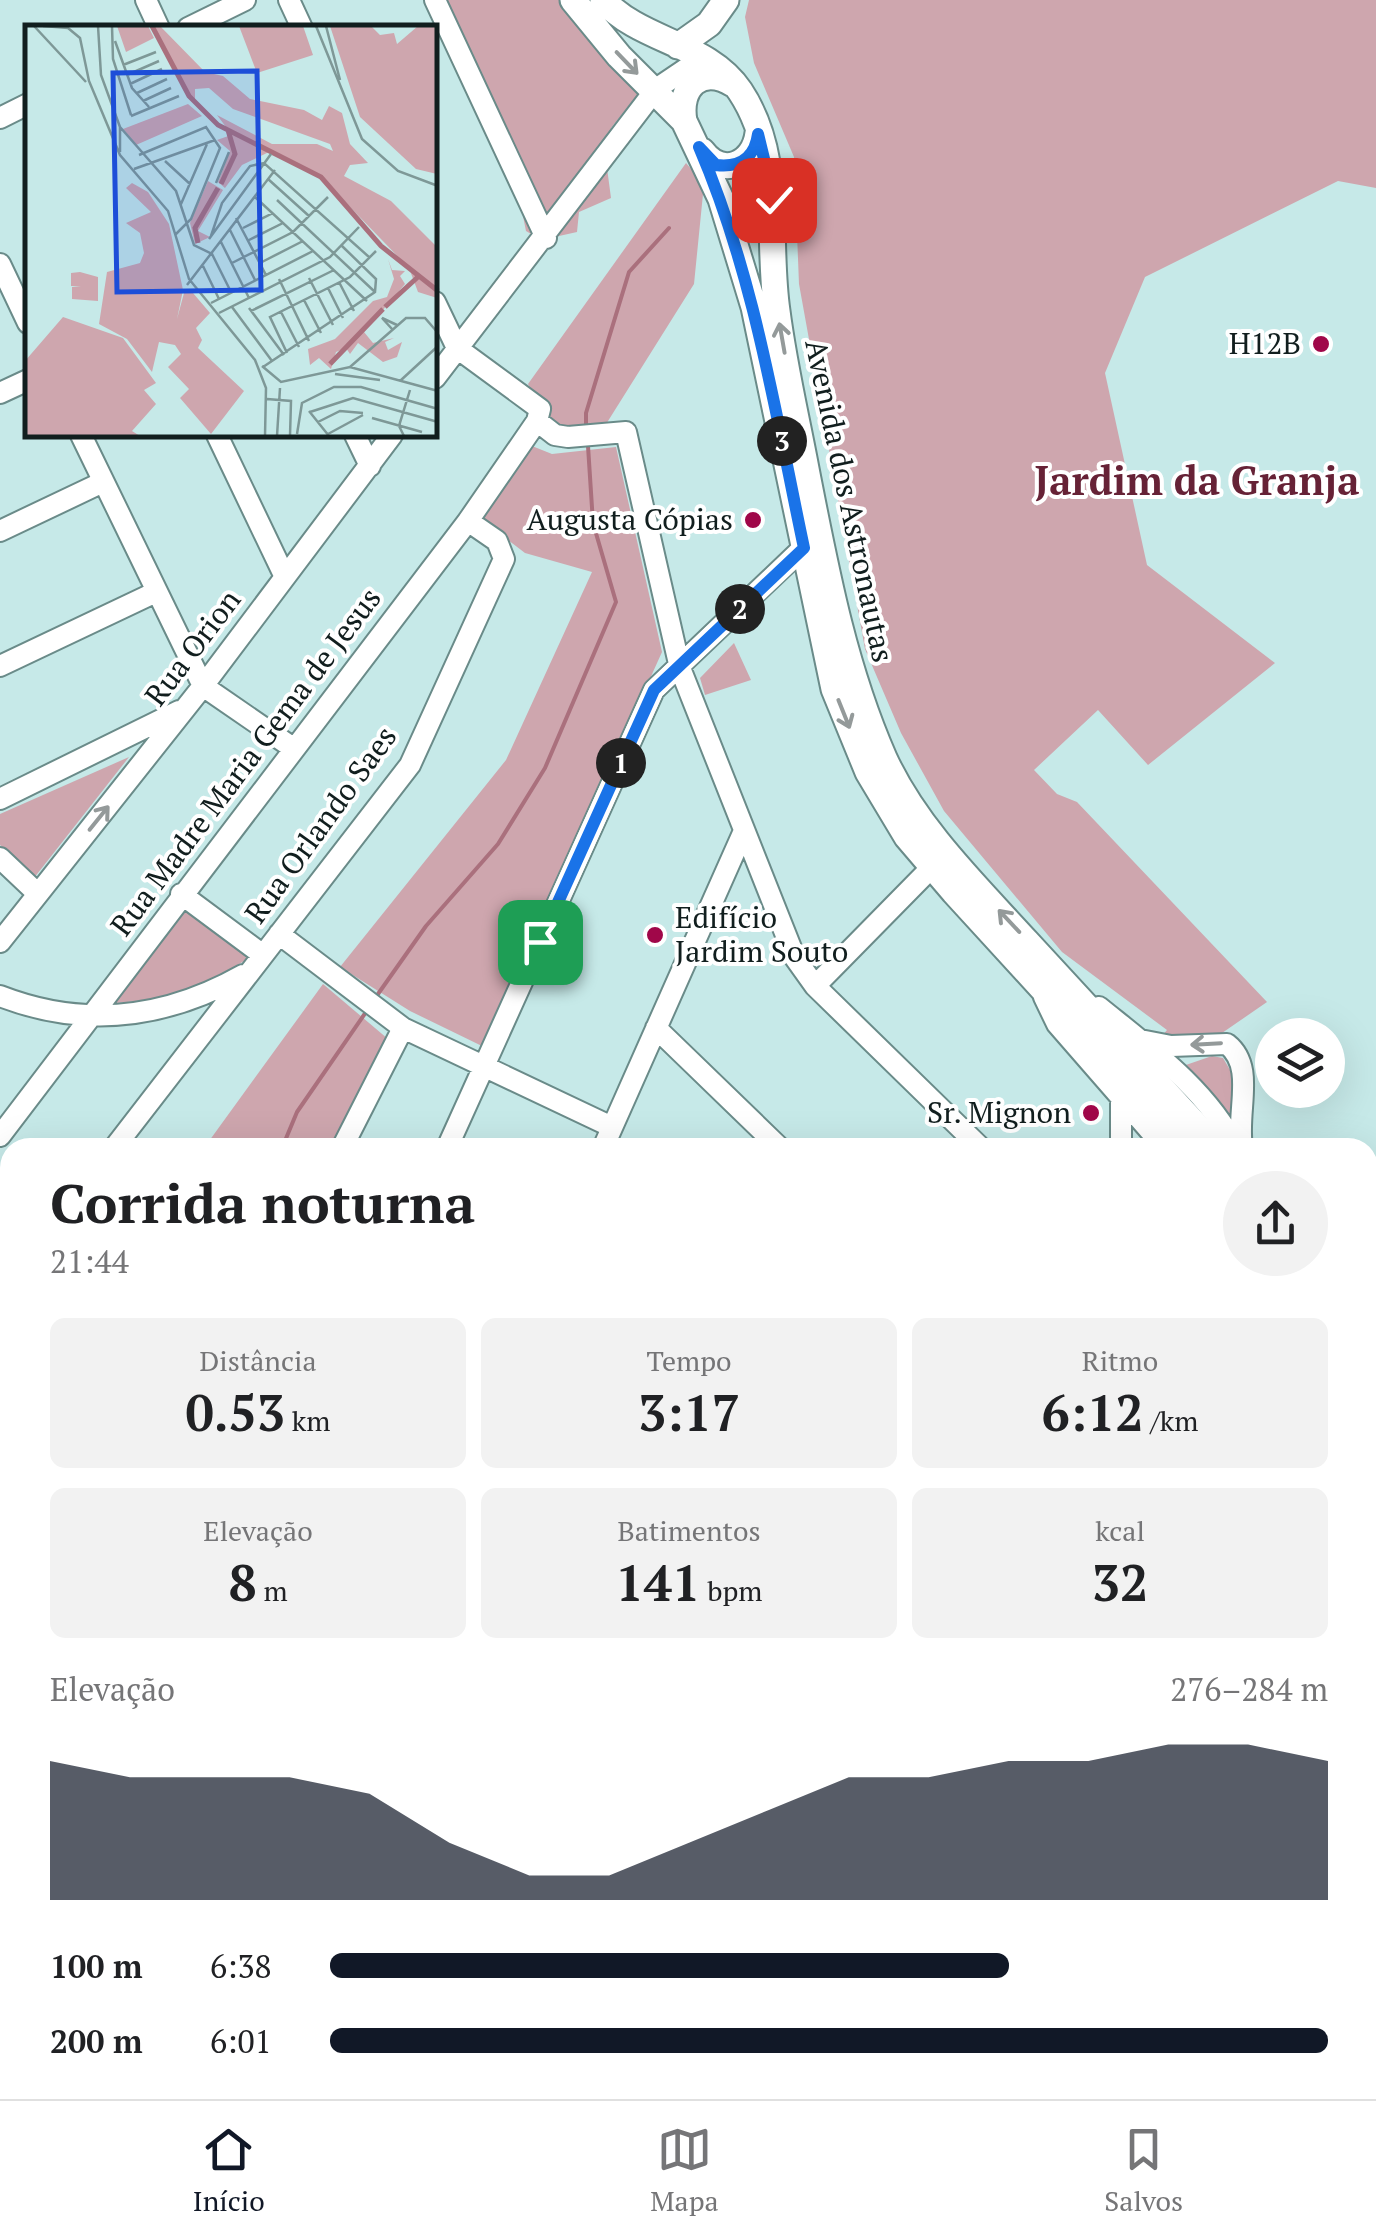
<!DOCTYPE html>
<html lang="pt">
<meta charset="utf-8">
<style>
body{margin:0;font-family:"PT Serif",serif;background:#f2f2f2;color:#202124;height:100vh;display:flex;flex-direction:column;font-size:38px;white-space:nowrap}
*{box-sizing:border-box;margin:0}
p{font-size:32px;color:#757577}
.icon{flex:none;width:55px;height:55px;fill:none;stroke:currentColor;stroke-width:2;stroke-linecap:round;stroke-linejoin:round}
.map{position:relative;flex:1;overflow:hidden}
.panel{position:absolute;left:0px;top:1138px;width:1378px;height:962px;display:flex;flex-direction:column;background:#fff;border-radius:30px 30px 0 0;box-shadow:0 10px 40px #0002}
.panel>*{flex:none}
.controls{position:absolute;left:1255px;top:1018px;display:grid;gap:20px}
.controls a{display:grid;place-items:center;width:90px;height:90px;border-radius:50%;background:#fff;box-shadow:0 10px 40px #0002;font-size:50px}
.pin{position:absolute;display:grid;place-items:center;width:85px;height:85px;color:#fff;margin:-42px;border-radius:20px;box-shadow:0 5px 15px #0006}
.km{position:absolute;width:50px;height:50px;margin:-25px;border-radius:50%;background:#222;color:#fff;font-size:28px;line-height:50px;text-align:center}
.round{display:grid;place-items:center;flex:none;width:105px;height:105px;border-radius:52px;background:#f2f2f2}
.summary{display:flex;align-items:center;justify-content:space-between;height:170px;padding:0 50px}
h1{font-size:55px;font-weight:700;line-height:75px}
.metrics{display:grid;grid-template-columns:repeat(3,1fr);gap:15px;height:170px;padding:10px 50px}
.metrics div{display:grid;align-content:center;border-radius:15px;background:#f2f2f2;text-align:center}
.metrics b{font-size:50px;font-weight:700}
.metrics small{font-size:28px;font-weight:400}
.metrics p{font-size:28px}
.chart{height:280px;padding:20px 50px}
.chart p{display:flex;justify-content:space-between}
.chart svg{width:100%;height:180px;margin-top:10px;fill:#111827;opacity:.7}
ul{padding:0 50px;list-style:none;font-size:32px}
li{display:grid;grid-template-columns:160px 120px 1fr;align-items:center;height:75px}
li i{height:25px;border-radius:12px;background:#111827}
.tabs{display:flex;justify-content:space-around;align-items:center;height:140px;border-top:2px solid #e0e0e0;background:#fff;font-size:28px;color:#757577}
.tabs a{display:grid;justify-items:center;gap:5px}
.tabs .selected{color:#111827}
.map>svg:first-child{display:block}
</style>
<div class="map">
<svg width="1376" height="2099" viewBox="0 0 1376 2099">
<rect width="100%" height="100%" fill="#c6e9e8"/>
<path fill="#cea6ae" d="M443 0H562L643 88 611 128 630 136 607 168 611 198 579 212 577 232 541 240 526 231 519 196Z
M749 0H1376V188L1338 181 1145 277 1105 373 1147 565 1275 663 1148 765 1098 710 1034 770 1057 794 1077 802 1267 1002 1209 1042 1156 1043 1167 1030 1062 952 944 811 901 733 865 649 799 284 794 157 754 63 745 17Z
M686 163 704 184 694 284 603 429 551 428 528 384Z
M527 444 552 454 616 447 662 652 484 1047 410 1011 340 967 506 760 592 572 525 553 477 516Z
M734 643 751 680 705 695 700 678Z
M129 757 34 878 0 845V814Z
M182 905 252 956C197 991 169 999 105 1004Z
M323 984 388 1039 333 1147 204 1148Z
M1212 1056 1223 1058 1236 1080 1233 1128 1180 1067Z
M10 1275V1394L0 1390V1276Z
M0 1664 10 1670V1820L0 1818Z
M493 2090H765L770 2099H498Z"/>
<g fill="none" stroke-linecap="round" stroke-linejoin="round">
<path stroke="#aa707d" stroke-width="4" d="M586 424V413L629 272 669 228
M378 994 426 926 498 844 545 768 616 602 593 523 588 446
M282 1148 297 1112 366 1012"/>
<path stroke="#aa707d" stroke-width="22" d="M0 1401 10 1405
M765 2090 770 2099"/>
<defs>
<path id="minor" d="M146 0 159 28
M289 0 302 28
M435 0 546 238
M188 28 245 0
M0 118 28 104
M0 264 28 323
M435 302 457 348 540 409 537 421 555 435 568 437 626 432 680 668 795 958 815 986 981 1148
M435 378 656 89 702 58
M0 393 28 380
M81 435 203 686 293 748
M217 435 284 575
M355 435 370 466
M0 531 103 482
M0 666 156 592
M0 799 179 711
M0 858 37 893
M181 894 263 955
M279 934 403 1028 612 1127
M0 942 203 686 392 435
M815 986 932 867
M0 996C85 1029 165 1019 243 975
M1044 997 1057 1024 1165 1148
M1099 1007C1147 1046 1209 1091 1236 1148
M656 1028 780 1148
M1140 1040 1171 1046 1227 1044C1256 1067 1236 1110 1242 1148
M1121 1097V1148
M0 1136 468 521 537 421
M114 1148 410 765 504 559 497 541 468 521
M342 1148 403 1028
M447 1148 654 690 804 547
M603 1148 743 833
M0 1209 10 1208
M1368 1689 1376 1707
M1368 1962 1376 1971
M1247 2090 1250 2099
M1345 2090 1347 2099
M954 2099 976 2090
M1207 2099 1229 2090"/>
<path id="major" d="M573 0 619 56 684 121 721 199 754 307 834 689 868 772 907 837 954 892 1188 1148
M603 0C641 42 708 43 740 91 784 157 766 236 777 311 784 366 797 420 807 474 826 571 844 667 884 758 916 828 976 886 1027 942 1090 1011 1154 1079 1217 1148
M678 46 709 24 726 0
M684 121C678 87 701 65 733 84
M702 151C722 178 754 165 758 133
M1368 1378 1376 1399
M1368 1428 1376 1448"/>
</defs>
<use href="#minor" stroke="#6a8b89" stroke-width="24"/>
<use href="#major" stroke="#6a8b89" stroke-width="29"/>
<use href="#minor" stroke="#fff" stroke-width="20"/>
<use href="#major" stroke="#fff" stroke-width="25"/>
</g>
<defs><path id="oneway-shaft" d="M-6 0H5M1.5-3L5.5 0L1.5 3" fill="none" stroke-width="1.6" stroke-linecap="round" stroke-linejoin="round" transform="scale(2.5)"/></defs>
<g stroke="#949a9a">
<use href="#oneway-shaft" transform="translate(627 63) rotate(46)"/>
<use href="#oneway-shaft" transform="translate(782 338) rotate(-100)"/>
<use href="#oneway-shaft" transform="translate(844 714) rotate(68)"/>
<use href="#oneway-shaft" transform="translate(99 818) rotate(-51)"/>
<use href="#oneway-shaft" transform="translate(1009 921) rotate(-133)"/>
<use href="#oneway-shaft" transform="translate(1206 1044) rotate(177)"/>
</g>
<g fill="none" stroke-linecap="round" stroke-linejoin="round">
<defs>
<path id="route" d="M540 942 654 690 804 548C775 411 754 275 699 147L716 165C740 168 755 157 758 134L774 200"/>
</defs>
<use href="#route" stroke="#fff" stroke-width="20"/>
<use href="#route" stroke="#1a73e8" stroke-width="12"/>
</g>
<g fill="#a00749" stroke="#fff" stroke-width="4">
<circle cx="1321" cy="344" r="10"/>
<circle cx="753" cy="520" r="10"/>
<circle cx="655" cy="935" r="10"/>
<circle cx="1091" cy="1113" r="10"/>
</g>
<g text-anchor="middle" stroke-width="8" stroke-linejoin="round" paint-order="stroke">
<g font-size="30" fill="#111e1e" stroke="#fff" text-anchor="end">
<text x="1301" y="354">H12B</text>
<text x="733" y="530">Augusta Cópias</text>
<text x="675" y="928" text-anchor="start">Edifício<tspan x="675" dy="34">Jardim Souto</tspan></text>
<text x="1071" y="1123">Sr. Mignon</text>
</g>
<g font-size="30" fill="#111e1e" stroke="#fff">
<text transform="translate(849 501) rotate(78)" y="10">Avenida dos Astronautas</text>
<text transform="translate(193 648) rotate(-53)" y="10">Rua Orion</text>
<text transform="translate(246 762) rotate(-53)" y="10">Rua Madre Maria Gema de Jesus</text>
<text transform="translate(321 825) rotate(-54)" y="10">Rua Orlando Saes</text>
</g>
<g font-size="40" font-weight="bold" fill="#662236" stroke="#fff">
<text x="1197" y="495">Jardim da Granja</text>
</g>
</g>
<g transform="translate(25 25)">
<rect width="412" height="412" fill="#c6e9e8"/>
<path d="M92 1H123L129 13 101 27ZM127 1H135L180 47 198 51 225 74 279 85 297 95 304 81 317 88 325 119 343 138 325 140 319 151 366 176 412 222V273L393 267 384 243 296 152 201 102 192 90 247 119H292L308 126 305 119 208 84 184 63 170 64V78ZM214 1H278L288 30 232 48ZM305 1H346L355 10 369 8 372 19 393 1H412V149L391 144 335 92ZM163 79 177 91 111 120 98 104ZM209 109 246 126 217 140 200 163 193 157 205 126 192 115ZM183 156 198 165 173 206 185 212 170 219 165 198ZM107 158 123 167 144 199 158 265 152 294 159 268H168L185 288 171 303 177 315 173 323 219 366 186 409 155 373 164 364 143 342 156 329 150 320 134 317 127 347 102 314 74 299 82 247 115 238 119 228 115 208 101 198 126 187 101 163ZM363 234 367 245 380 246 375 251 380 259 339 307 348 318 369 313 360 317 363 325 377 317 372 332 358 337 333 318 325 329 321 323 311 327 306 344 294 333 285 340 283 324 310 314 348 276 362 272 369 254ZM55 247 73 252V276L47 274V262L56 261H46V248ZM38 292 98 313 131 358 119 365 131 379 107 406 115 411H0V336Z" fill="#cea6ae"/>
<path fill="none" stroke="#aa707d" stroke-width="5" d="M127 1 164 71 193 100 296 152 356 221 413 266M196 159 210 129 203 105M173 218 170 203 193 163M360 282 394 251M305 339 358 284"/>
<path fill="none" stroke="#7e9897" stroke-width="2.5" d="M9 1 61 57M18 1 43 3 55 13 64 56 95 130 143 186 164 254 230 335 241 363 240 411M73 1 76 50 95 102V127M87 1 88 34 106 90M291 1 337 114 373 146 413 161M301 1 315 55M90 16 107 63 124 82M98 40 131 27M102 50 134 36M105 59 137 44M112 68 142 54M118 76 146 63M106 91 154 71M95 102 151 166 169 220 187 229 206 267M114 130 181 102 195 123 166 194 151 209M140 136 165 159M109 144 190 115M243 154 284 191M191 158 204 127M230 172 342 276M252 175 350 267M156 179 182 119M211 193 241 250M218 203 248 188M205 205 230 255M186 211 197 178 225 141 239 138 344 232M184 214 246 129M224 215 258 198M196 217 224 273M207 238 268 207 303 172M235 238 278 216M178 241 194 274M284 253 308 300M254 254 284 316M314 257 329 286M162 260 250 145M303 263 318 293M279 275 296 308M186 278 288 226M207 282 247 336M224 283 259 330M226 286 309 245M256 287 274 322M194 288 305 232 334 202M367 304 357 293 372 300M262 328 245 292 325 252 351 226M237 341 256 357 325 342 413 366M238 342 350 267 351 254 317 221M325 342 381 293H400L413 308M310 349 355 355M375 356 413 321M242 374 266 376 265 411M284 386 304 411M285 387 328 373 413 397M347 393 397 407M293 397 315 386 338 388M272 409 277 378 309 362H336L413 384M303 409 338 390M252 411 255 363M379 411 374 401 385 365"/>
<path fill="#1d4ed8" fill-opacity="0.15" stroke="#1d4ed8" stroke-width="5" d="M232 46 236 265 92 267 88 48Z"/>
<rect width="412" height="412" fill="none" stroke="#111e1e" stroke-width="5"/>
</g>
</svg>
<div class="controls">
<a><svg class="icon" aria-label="layers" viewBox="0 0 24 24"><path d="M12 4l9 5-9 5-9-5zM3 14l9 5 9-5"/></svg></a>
</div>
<div class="pin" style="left:540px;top:942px;background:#1e9e55"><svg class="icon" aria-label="arrive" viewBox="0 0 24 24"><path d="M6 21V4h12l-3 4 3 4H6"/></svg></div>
<div class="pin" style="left:774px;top:200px;background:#d93025"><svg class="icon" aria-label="check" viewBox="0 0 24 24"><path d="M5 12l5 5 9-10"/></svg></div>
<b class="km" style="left:621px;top:763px">1</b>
<b class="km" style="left:740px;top:609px">2</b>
<b class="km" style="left:782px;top:441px">3</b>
<section class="panel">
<div class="summary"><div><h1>Corrida noturna</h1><p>21:44</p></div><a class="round"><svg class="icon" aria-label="share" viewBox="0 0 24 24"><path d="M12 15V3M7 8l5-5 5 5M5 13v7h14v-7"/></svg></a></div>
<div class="metrics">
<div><p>Distância</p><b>0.53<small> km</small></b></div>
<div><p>Tempo</p><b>3:17</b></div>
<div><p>Ritmo</p><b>6:12<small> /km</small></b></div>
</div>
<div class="metrics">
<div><p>Elevação</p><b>8<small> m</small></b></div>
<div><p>Batimentos</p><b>141<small> bpm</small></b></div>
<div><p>kcal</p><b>32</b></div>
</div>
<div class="chart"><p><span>Elevação</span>276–284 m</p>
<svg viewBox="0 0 160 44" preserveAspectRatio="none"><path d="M0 44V10L10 14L20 14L30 14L40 18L50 30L60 38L70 38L80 30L90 22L100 14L110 14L120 10L130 10L140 6L150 6L160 10V44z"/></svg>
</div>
<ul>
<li><b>100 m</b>6:38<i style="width:68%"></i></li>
<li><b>200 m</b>6:01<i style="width:100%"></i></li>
</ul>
</section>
</div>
<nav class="tabs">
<a class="selected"><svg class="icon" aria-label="home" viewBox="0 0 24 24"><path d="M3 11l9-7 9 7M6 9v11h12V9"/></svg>Início</a>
<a><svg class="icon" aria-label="map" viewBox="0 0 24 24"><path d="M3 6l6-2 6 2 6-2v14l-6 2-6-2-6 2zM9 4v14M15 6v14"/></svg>Mapa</a>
<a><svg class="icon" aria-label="saved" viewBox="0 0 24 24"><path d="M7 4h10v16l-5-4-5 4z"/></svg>Salvos</a>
</nav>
